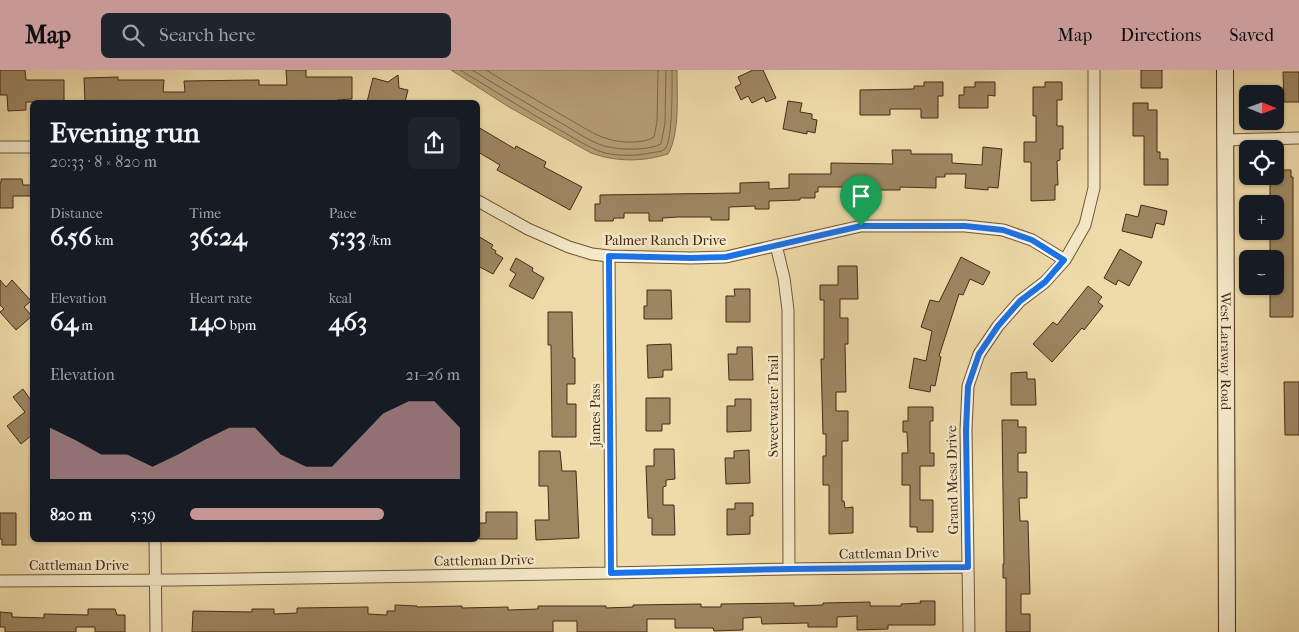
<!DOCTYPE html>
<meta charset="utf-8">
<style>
body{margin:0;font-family:"IM FELL French Canon",serif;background:#20242c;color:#f1f3f6;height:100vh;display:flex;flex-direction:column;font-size:19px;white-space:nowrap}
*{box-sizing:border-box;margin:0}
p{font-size:16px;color:#9ea1a6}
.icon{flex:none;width:28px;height:28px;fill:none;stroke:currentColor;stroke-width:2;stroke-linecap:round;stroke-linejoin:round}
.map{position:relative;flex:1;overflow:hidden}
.drawer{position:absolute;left:30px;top:30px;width:450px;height:442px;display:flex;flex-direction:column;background:#171b24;border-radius:8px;box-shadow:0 1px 4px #0004}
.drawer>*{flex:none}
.needle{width:32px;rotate:91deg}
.buttons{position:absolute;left:1239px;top:15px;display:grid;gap:10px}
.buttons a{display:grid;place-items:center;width:45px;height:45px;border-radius:8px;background:#171b24;box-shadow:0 1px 4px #0004;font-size:25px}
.pin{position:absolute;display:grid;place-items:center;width:42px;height:42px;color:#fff;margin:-51px -21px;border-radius:50% 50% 50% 0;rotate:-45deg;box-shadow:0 0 5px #0007}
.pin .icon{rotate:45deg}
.round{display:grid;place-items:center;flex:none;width:52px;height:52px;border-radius:8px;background:#20242c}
.overview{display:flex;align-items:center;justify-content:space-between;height:85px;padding:0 20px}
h1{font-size:28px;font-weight:700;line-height:38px}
.figures{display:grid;grid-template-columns:repeat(3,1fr);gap:8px;height:85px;padding:5px 20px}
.figures div{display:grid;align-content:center}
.figures b{font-size:25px;font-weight:700}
.figures small{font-size:14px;font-weight:400}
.figures p{font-size:14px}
.chart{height:140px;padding:10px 20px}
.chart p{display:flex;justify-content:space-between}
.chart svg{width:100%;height:90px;margin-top:5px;fill:#c59692;opacity:.7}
ul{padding:0 20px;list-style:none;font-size:16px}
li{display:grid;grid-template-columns:80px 60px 1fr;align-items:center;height:38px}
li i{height:12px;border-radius:6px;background:#c59692}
header{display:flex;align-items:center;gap:30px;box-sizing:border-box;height:70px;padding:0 25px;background:#c59692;color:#111}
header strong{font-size:24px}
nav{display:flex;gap:28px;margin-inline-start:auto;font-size:18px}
.search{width:350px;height:45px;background:#20242c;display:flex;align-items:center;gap:12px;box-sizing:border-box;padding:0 18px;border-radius:8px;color:#9ea1a6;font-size:19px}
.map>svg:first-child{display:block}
</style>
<header>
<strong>Map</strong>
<div class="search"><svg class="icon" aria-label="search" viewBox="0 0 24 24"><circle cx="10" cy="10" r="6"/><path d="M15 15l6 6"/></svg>Search here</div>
<nav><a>Map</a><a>Directions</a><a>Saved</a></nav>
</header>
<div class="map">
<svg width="1299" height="562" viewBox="0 0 1299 562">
<rect width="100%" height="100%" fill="#eedba9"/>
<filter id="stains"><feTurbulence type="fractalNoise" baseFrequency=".004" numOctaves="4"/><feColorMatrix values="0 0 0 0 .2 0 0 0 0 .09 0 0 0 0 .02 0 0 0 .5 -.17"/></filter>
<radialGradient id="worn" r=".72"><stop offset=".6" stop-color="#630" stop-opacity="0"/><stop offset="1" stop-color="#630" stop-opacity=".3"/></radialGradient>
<path fill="#b59f77" stroke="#887151" d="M451 0H677C677 24 680 64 668 84 642 92 616 92 591 83L509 37Z"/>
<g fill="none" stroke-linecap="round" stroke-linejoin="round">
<path stroke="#7d6547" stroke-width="1" d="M460 0C493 20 525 40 558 59 573 67 588 78 605 83 619 86 636 86 650 83 655 82 662 82 665 79 673 70 672 14 672 0
M472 0C501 18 531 36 561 53 575 61 589 71 604 76 619 80 647 81 661 74L665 53 666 0
M486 0C513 17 540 32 567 48 580 55 594 65 608 69 621 73 643 74 654 67L657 52 658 0"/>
</g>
<path fill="#9d8763" stroke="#452b17" d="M0 0H25L26 10H64V32H26V40L8 41 7 25H0Z
M286 0H306V7H352V29L337 30V32H321V31H293V32H85L84 8 118 7V10H164L163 22H185L184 11 259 10V15H287Z
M753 0H763L776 28 766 32 764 27 752 33 748 26 741 30 735 17 741 14 738 7Z
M1141 0H1162V18H1141Z
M1283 2H1299V32H1284Z
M398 5 399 18 408 20 405 32H367L373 8 388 12Z
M924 12H943V26H938V48H921V39H890V45H860V20L914 19V16H924Z
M975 12H995V26L988 25V38H959V25H964V17H975Z
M1045 12H1062V30H1057V56H1063V79H1060V90L1057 91 1058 115H1055V130L1031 131V92H1024V72H1036V46H1033V17H1045Z
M788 31 802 33 800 42 812 44V49L817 50 815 63 807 61V64L783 59Z
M1133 33H1148V40H1157V82H1160V89H1168V115H1144V66H1133Z
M478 57 515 79 516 76 546 92 544 97 582 117 570 140 497 100 500 95 478 82Z
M983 77 1002 79 998 118 988 117V120L965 118 966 104H945V107H936V118L900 117V120H847L846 117H818V122H815V128H800V130L769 131V139H755V136L729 137V150H711V147H678L662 148 663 151H649V143H624V148H614L613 151H595V134H600V125L740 123V113L769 112V119L789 118V104H831V93L893 94 892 80H911V84H952V93L982 95Z
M1275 100H1291V107H1293V247H1270V216H1275V189H1270V161H1275V134H1270V106H1275Z
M1 109H22L23 115H32V126H13V138H0V113H1Z
M1141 135 1167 141 1164 155 1156 153 1152 168 1122 161 1126 144 1138 147Z
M478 166 493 175 491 178 496 181 495 183 503 188 493 204 478 196Z
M1120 179 1142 192 1129 216 1118 210 1116 215 1104 208Z
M961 187 990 202 983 215 970 209 963 225 959 224 939 286 941 287 935 316 931 315 930 322 909 318 914 288 926 291 932 261 921 257 930 230 939 232Z
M516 188 533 198 532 201 544 208 533 229 509 216 516 204 510 200Z
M838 196H857L858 229H840V248H848V274H845L846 322H836V341H848V371H842V431H844L845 438 853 437V463L829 464V415H823V386H826V364H823L821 289H824V230H820V215H838Z
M0 210 6 217 12 210 31 231 24 237 32 246 16 260 0 242 4 239 0 235Z
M1088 216 1102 227 1098 232 1103 236 1084 260 1082 258 1052 292 1033 274 1053 252 1057 255Z
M734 219H750V252H726V226H735Z
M647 220H671L672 249H644V236H647Z
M548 242H572L573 288H575V314H567V334H576V367H552L551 275H548Z
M671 274 672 300H663V307L648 308 647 275Z
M737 277H752L753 310H729L728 284H737Z
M1027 302V309H1035L1036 335H1011V303Z
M1284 312H1299V365H1285Z
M23 319 32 332V365L21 374 7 356 25 342 13 327Z
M646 328H670V354H662V361H646Z
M735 329H751V361L727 362V336H735Z
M908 337H933V351H930V383H934V396H920V430H933V462H917V457H910V415H902V383H908L907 362H903V351H908Z
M1002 350H1018V357H1026V383H1018V402H1027V428H1019L1020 451H1028L1030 524H1021V544H1030V562H1006V508H1003V494H1004Z
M654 379H674L675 409 666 410V416L663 417V435H674L675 465H652V448H648L646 396H654Z
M749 380 750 413 726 414 725 388H734V381Z
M539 381H560L562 401H576L579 468 536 470 535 450H549L548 416H539Z
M735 433H753V446H750V464L727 465V439H735Z
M486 442H517V469H479V453H486Z
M0 443H16V475H2V469H0Z
M920 531H935V555H888V559L857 560V546L837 547V557H808V553L762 554 761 547 743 548V560L714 561 713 558H675V549H647V562H577V551H553V562H192L193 541 252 542V539H274V544L297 543V538L368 537V544L387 545V541H395V535L417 536V537L462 536V538L508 537V540L538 539V536H606V538L633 537V535L701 534V537H721V534L794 533V536L823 535V533L870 532V536H901V534L921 533Z
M88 539H115L117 545H125V562H95V557H76V562H5V557H0V542L12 543V547L44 548V544L88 545Z"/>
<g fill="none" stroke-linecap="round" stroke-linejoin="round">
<defs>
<path id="street" d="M1226 70 1299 68
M0 77H32
M478 131 528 159 569 177 592 184 609 186 691 188 726 187 861 156H965L1003 160 1032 170 1065 190
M776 175 784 208 788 240 789 499
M609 186 611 503
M155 470 156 562
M0 511 176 510 611 503 789 499 968 497
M969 562 966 360 968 316 979 284 998 256 1020 231 1045 212 1065 190 1085 155 1094 118V0"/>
<g id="secondary">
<path id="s1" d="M1225 0 1227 562"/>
</g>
</defs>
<use href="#street" stroke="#6f573c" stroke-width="13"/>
<use href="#secondary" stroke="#452b17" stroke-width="18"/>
<use href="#street" stroke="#f4e8c7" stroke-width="11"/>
<use href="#secondary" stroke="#f4e8c7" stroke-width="16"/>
</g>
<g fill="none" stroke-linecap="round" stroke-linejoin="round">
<defs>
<path id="route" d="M861 156H965L1003 160 1032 170 1064 190 1045 212 1020 231 998 256 979 284 968 316 966 360 968 497 789 499 611 503 609 186 691 188 726 187Z"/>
</defs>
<use href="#route" stroke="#fff" stroke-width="10"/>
<use href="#route" stroke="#1a73e8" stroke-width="6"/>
</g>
<g text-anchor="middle" stroke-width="5" stroke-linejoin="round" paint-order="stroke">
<g font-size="14" fill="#452b17" stroke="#f4e8c7">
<text x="665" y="175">Palmer Ranch Drive</text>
<text dy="5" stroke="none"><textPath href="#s1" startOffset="281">West Laraway Road</textPath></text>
<text transform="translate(773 336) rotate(-90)" y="5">Sweetwater Trail</text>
<text transform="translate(595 345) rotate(-90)" y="5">James Pass</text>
<text transform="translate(952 410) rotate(-91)" y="5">Grand Mesa Drive</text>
<text transform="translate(889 483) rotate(-1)" y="5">Cattleman Drive</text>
<text transform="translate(484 490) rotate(-1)" y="5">Cattleman Drive</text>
<text x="79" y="500">Cattleman Drive</text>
</g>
</g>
<rect width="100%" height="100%" filter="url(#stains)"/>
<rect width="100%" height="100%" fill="url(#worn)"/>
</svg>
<div class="buttons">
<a><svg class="needle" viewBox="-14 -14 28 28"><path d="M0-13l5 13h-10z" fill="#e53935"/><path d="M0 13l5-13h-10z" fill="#9ea1a6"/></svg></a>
<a><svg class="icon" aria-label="locate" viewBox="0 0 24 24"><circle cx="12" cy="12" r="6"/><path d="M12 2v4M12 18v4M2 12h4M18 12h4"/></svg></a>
<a>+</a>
<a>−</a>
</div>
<div class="pin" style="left:861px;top:156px;background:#1e9e55"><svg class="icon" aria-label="arrive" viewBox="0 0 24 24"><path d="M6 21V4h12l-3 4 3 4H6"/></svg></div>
<section class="drawer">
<div class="overview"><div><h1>Evening run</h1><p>20:33 · 8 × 820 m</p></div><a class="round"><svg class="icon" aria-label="share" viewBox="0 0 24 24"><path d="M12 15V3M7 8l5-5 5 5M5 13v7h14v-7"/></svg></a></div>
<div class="figures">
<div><p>Distance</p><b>6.56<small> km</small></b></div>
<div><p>Time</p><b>36:24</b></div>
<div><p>Pace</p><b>5:33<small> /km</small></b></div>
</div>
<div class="figures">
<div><p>Elevation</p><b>64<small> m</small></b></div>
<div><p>Heart rate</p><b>140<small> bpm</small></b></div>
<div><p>kcal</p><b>463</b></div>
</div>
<div class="chart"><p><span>Elevation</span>21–26 m</p>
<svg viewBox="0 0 160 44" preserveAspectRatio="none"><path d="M0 44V19L10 25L20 32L30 32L40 38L50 32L60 25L70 19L80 19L90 32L100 38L110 38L120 25L130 12L140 6L150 6L160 19V44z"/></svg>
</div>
<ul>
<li><b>820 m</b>5:39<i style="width:72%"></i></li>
</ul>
</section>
</div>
